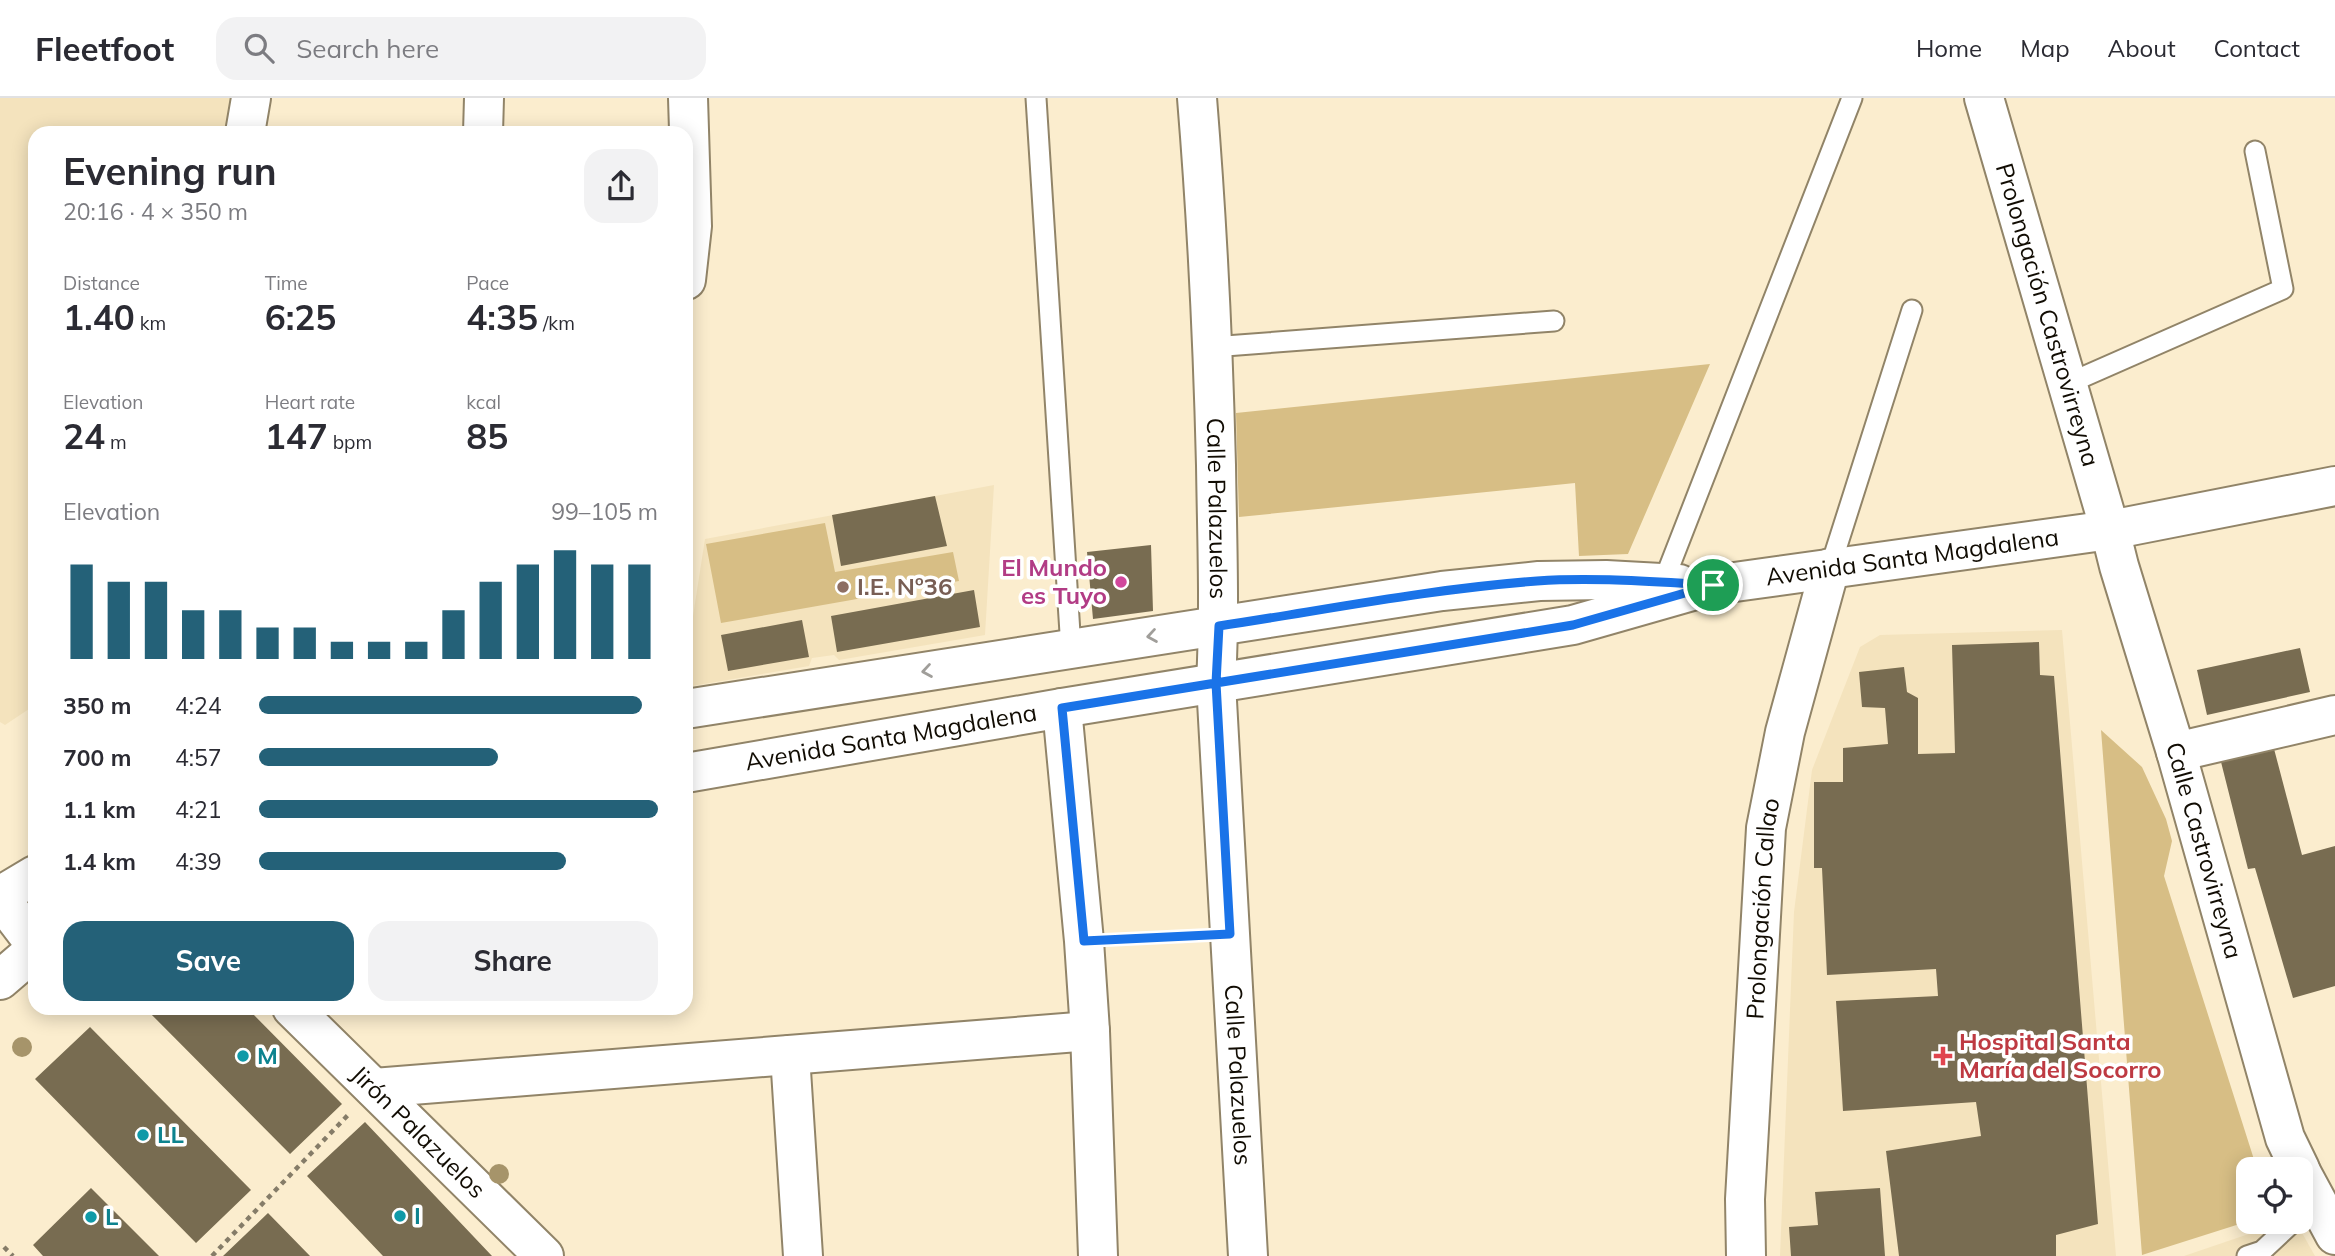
<!DOCTYPE html>
<meta charset="utf-8">
<style>
body{margin:0;font-family:Mulish,sans-serif;background:#f2f2f3;color:#2b2b33;height:100vh;display:flex;flex-direction:column;font-size:26px;white-space:nowrap}
*{box-sizing:border-box;margin:0}
p{font-size:23px;color:#7c7c81}
.icon{flex:none;width:38px;height:38px;fill:none;stroke:currentColor;stroke-width:2;stroke-linecap:round;stroke-linejoin:round}
.map{position:relative;flex:1;overflow:hidden}
.sheet{position:absolute;left:28px;top:28px;width:665px;height:889px;display:flex;flex-direction:column;background:#fff;border-radius:21px;box-shadow:0 4px 18px #0003}
.sheet>*{flex:none}
.fabs{position:absolute;left:2236px;top:1059px;display:grid;gap:14px}
.fabs a{display:grid;place-items:center;width:77px;height:77px;border-radius:14px;background:#fff;box-shadow:0 4px 18px #0003;font-size:35px}
.pin{position:absolute;display:grid;place-items:center;width:60px;height:60px;color:#fff;margin:-30px;border:4px solid #fff;border-radius:50%;box-shadow:0 2px 7px #0007}
.round{display:grid;place-items:center;flex:none;width:74px;height:74px;border-radius:21px;background:#f2f2f3}
.headline{display:flex;align-items:center;justify-content:space-between;height:119px;padding:0 35px}
h1{font-size:38px;font-weight:700;line-height:52px}
.figures{display:grid;grid-template-columns:repeat(3,1fr);gap:10px;height:119px;padding:7px 35px}
.figures div{display:grid;align-content:center}
.figures b{font-size:35px;font-weight:700}
.figures small{font-size:19px;font-weight:400}
.figures p{font-size:19px}
.chart{height:196px;padding:14px 35px}
.chart p{display:flex;justify-content:space-between}
.chart svg{width:100%;height:126px;margin-top:7px;stroke:#246178;stroke-width:6}
.action{display:flex;gap:14px;margin-top:auto;padding:14px 35px}
.action a{flex:1;height:80px;border-radius:21px;background:#246178;color:#fff;font-size:28px;font-weight:700;line-height:80px;text-align:center}
.action a+a{background:#f2f2f3;color:#2b2b33}
ul{padding:0 35px;list-style:none;font-size:23px}
li{display:grid;grid-template-columns:112px 84px 1fr;align-items:center;height:52px}
li i{height:18px;border-radius:9px;background:#246178}
header{display:flex;align-items:center;gap:42px;box-sizing:border-box;height:98px;padding:0 35px;background:#fff;border-bottom:2px solid #e1e1e2}
header strong{font-size:33px}
nav{display:flex;gap:38px;margin-inline-start:auto;font-size:24px}
.search{width:490px;height:63px;background:#f2f2f3;display:flex;align-items:center;gap:18px;box-sizing:border-box;padding:0 24px;border-radius:21px;color:#7c7c81;font-size:26px}
.map>svg:first-child{display:block}
</style>
<header>
<strong>Fleetfoot</strong>
<div class="search"><svg class="icon" aria-label="search" viewBox="0 0 24 24"><circle cx="10" cy="10" r="6"/><path d="M15 15l6 6"/></svg>Search here</div>
<nav><a>Home</a><a>Map</a><a>About</a><a>Contact</a></nav>
</header>
<div class="map">
<svg width="2335" height="1158" viewBox="0 0 2335 1158">
<rect width="100%" height="100%" fill="#fbedce"/>
<path fill="#f4e3bd" d="M0 0H237L232 35H35V607L5 627 0 624Z
M994 387 985 537 839 562 834 557 812 560 809 568 686 589V563L705 441Z
M2062 532 2116 1158H1780L1794 814 1812 672 1860 549 1880 537Z
M2284 1124H2296L2315 1158H2184Z"/>
<path fill="#d7be85" d="M1710 266 1628 456 1579 458 1575 385 1239 419 1236 315Z
M825 425 835 474 953 454 959 483 721 525 706 446Z
M2101 632 2142 669 2166 721 2172 743 2164 778 2257 1071H2249V1123L2142 1157Z"/>
<path fill="#786c51" d="M935 398 947 448 841 468 832 417Z
M1151 447 1153 513 1093 521 1087 454Z
M974 492 980 529 837 554 831 518Z
M802 522 809 559 728 573 721 537Z
M2039 544 2040 577 2054 578 2098 1126 2056 1137V1158H1899L1886 1053 1981 1038 1976 1004 1843 1013 1836 903 1938 898 1936 871 1827 877 1822 770H1814V684H1843V650L1888 646 1885 610 1862 609 1859 574 1904 569 1907 594 1918 600V656L1955 655 1952 547Z
M2300 550 2310 594 2207 617 2197 572Z
M2273 647 2302 757 2335 748V888L2293 900 2255 770 2248 771 2220 660Z
M145 910H247L342 1006 290 1056Z
M90 929 251 1092 196 1145 35 981Z
M365 1024 492 1158H383L307 1078Z
M91 1090 159 1158H43L33 1147Z
M1880 1090 1885 1158H1791L1789 1129 1818 1127 1815 1094Z
M268 1115 310 1158H223Z"/>
<g fill="none" stroke-linecap="round" stroke-linejoin="round">
<defs>
<path id="service" d="M1036 0 1071 551
M1212 249 1554 223
M2067 286 2283 191 2255 53
M1830 470 1912 212
M1663 485 1852 0
M2247 1158 2262 1153 2293 1124"/>
<g id="minor">
<path id="s1" d="M1197 0C1207 122 1213 244 1216 367 1217 440 1220 512 1216 585L1248 1158"/>
<path d="M245 35 251 0"/>
<path d="M483 35 484 0"/>
<path d="M686 182 692 128 688 0"/>
<path id="s2" d="M2110 432 2119 468 2176 654 2285 1040 2300 1071"/>
<path d="M1062 610 1084 843 1090 933 1098 1158"/>
<path d="M2176 654 2335 617"/>
<path id="s3" d="M292 910 544 1158"/>
<path d="M790 957 803 1158"/>
<path d="M374 990 1090 933"/>
<path d="M2301 1074 2335 1137"/>
<path id="s4" d="M1746 1158 1745 1101 1766 730 1785 634 1830 470"/>
</g>
<path id="tertiary" d="M0 800 35 846"/>
<g id="secondary">
<path id="s5" d="M1984 0 2110 432"/>
<path d="M686 611 1442 493 1539 483 1606 482 1679 486"/>
<path id="s6" d="M686 675 1062 610 1573 527 1713 487 2110 432 2335 388"/>
<path d="M0 798 35 777"/>
<path d="M0 882 35 852"/>
</g>
</defs>
<use href="#service" stroke="#918468" stroke-width="23"/>
<use href="#minor" stroke="#918468" stroke-width="42"/>
<use href="#tertiary" stroke="#918468" stroke-width="42"/>
<use href="#secondary" stroke="#918468" stroke-width="42"/>
<path stroke="#857c68" stroke-width="4.5" stroke-dasharray="5 5" stroke-linecap="butt" d="M1120 841 1195 838
M4 1149 13 1158
M212 1158 350 1015"/>
<use href="#service" stroke="#fff" stroke-width="19"/>
<use href="#minor" stroke="#fff" stroke-width="38"/>
<use href="#tertiary" stroke="#fff" stroke-width="38"/>
<use href="#secondary" stroke="#fff" stroke-width="38"/>
</g>
<g fill="#a6946a">
<circle cx="22" cy="949" r="10"/>
<circle cx="499" cy="1076" r="10"/>
</g>
<defs><path id="oneway-chevron" d="M-2-3.5L2.5 0L-2 3.5" fill="none" stroke-width="1.6" stroke-linecap="round" stroke-linejoin="round" transform="scale(1.75)"/></defs>
<g stroke="#a09e9a">
<use href="#oneway-chevron" transform="translate(1152 538) rotate(171)"/>
<use href="#oneway-chevron" transform="translate(927 573) rotate(171)"/>
</g>
<g fill="none" stroke-linecap="round" stroke-linejoin="round">
<defs>
<path id="route" d="M1713 487 1573 527 1062 610 1084 843 1230 836 1216 585 1219 528C1325 512 1430 491 1537 483 1595 479 1655 484 1713 487"/>
</defs>
<use href="#route" stroke="#fff" stroke-width="14"/>
<use href="#route" stroke="#1a73e8" stroke-width="9"/>
</g>
<circle fill="#d1479c" stroke="#fff" stroke-width="2.5" cx="1121" cy="484" r="7"/>
<circle fill="#8d6e63" stroke="#fff" stroke-width="2.5" cx="843" cy="489" r="7"/>
<g fill="#0f9aa8" stroke="#fff" stroke-width="2.5">
<circle cx="243" cy="958" r="7"/>
<circle cx="143" cy="1037" r="7"/>
<circle cx="400" cy="1118" r="7"/>
<circle cx="91" cy="1119" r="7"/>
</g>
<path fill="#e0444e" stroke="#fff" stroke-width="2.5" d="M1939.5 947.5h7v7h7v7h-7v7h-7v-7h-7v-7h7z"/>
<g text-anchor="middle" stroke-width="7" stroke-linejoin="round" paint-order="stroke">
<g font-size="24" fill="#110c03" stroke="#fff">
<text dy="8" stroke="none"><textPath href="#s5" startOffset="226">Prolongación Castrovirreyna</textPath></text>
<text dy="8" stroke="none"><textPath href="#s1" startOffset="411">Calle Palazuelos</textPath></text>
<text dy="8" stroke="none"><textPath href="#s6" startOffset="1246">Avenida Santa Magdalena</textPath></text>
<text dy="8" stroke="none"><textPath href="#s6" startOffset="208">Avenida Santa Magdalena</textPath></text>
<text dy="8" stroke="none"><textPath href="#s2" startOffset="334">Calle Castrovirreyna</textPath></text>
<text dy="8" stroke="none"><textPath href="#s4" startOffset="348">Prolongación Callao</textPath></text>
<text dy="8" stroke="none"><textPath href="#s1" startOffset="978">Calle Palazuelos</textPath></text>
<text dy="8" stroke="none"><textPath href="#s3" startOffset="177">Jirón Palazuelos</textPath></text>
</g>
<g font-size="24" font-weight="bold" fill="#b23c85" stroke="#fff" text-anchor="end">
<text x="1107" y="478">El Mundo<tspan x="1107" dy="28">es Tuyo</tspan></text>
</g>
<g font-size="24" font-weight="bold" fill="#785e54" stroke="#fff" text-anchor="start">
<text x="857" y="497">I.E. Nº36</text>
</g>
<g font-size="24" font-weight="bold" fill="#be3a42" stroke="#fff" text-anchor="start">
<text x="1959" y="952">Hospital Santa<tspan x="1959" dy="28">María del Socorro</tspan></text>
</g>
<g font-size="24" font-weight="bold" fill="#0d838f" stroke="#fff" text-anchor="start">
<text x="257" y="966">M</text>
<text x="157" y="1045">LL</text>
<text x="414" y="1126">I</text>
<text x="105" y="1127">L</text>
</g>
</g>
</svg>
<div class="fabs">
<a><svg class="icon" aria-label="locate" viewBox="0 0 24 24"><circle cx="12" cy="12" r="6"/><path d="M12 2v4M12 18v4M2 12h4M18 12h4"/></svg></a>
</div>
<div class="pin" style="left:1713px;top:487px;background:#1e9e55"><svg class="icon" aria-label="arrive" viewBox="0 0 24 24"><path d="M6 21V4h12l-3 4 3 4H6"/></svg></div>
<section class="sheet">
<div class="headline"><div><h1>Evening run</h1><p>20:16 · 4 × 350 m</p></div><a class="round"><svg class="icon" aria-label="share" viewBox="0 0 24 24"><path d="M12 15V3M7 8l5-5 5 5M5 13v7h14v-7"/></svg></a></div>
<div class="figures">
<div><p>Distance</p><b>1.40<small> km</small></b></div>
<div><p>Time</p><b>6:25</b></div>
<div><p>Pace</p><b>4:35<small> /km</small></b></div>
</div>
<div class="figures">
<div><p>Elevation</p><b>24<small> m</small></b></div>
<div><p>Heart rate</p><b>147<small> bpm</small></b></div>
<div><p>kcal</p><b>85</b></div>
</div>
<div class="chart"><p><span>Elevation</span>99–105 m</p>
<svg viewBox="0 0 160 44" preserveAspectRatio="none"><path d="M5 44V11M15 44V17M25 44V17M35 44V27M45 44V27M55 44V33M65 44V33M75 44V38M85 44V38M95 44V38M105 44V27M115 44V17M125 44V11M135 44V6M145 44V11M155 44V11"/></svg>
</div>
<ul>
<li><b>350 m</b>4:24<i style="width:96%"></i></li>
<li><b>700 m</b>4:57<i style="width:60%"></i></li>
<li><b>1.1 km</b>4:21<i style="width:100%"></i></li>
<li><b>1.4 km</b>4:39<i style="width:77%"></i></li>
</ul>
<div class="action"><a>Save</a><a>Share</a></div>
</section>
</div>
